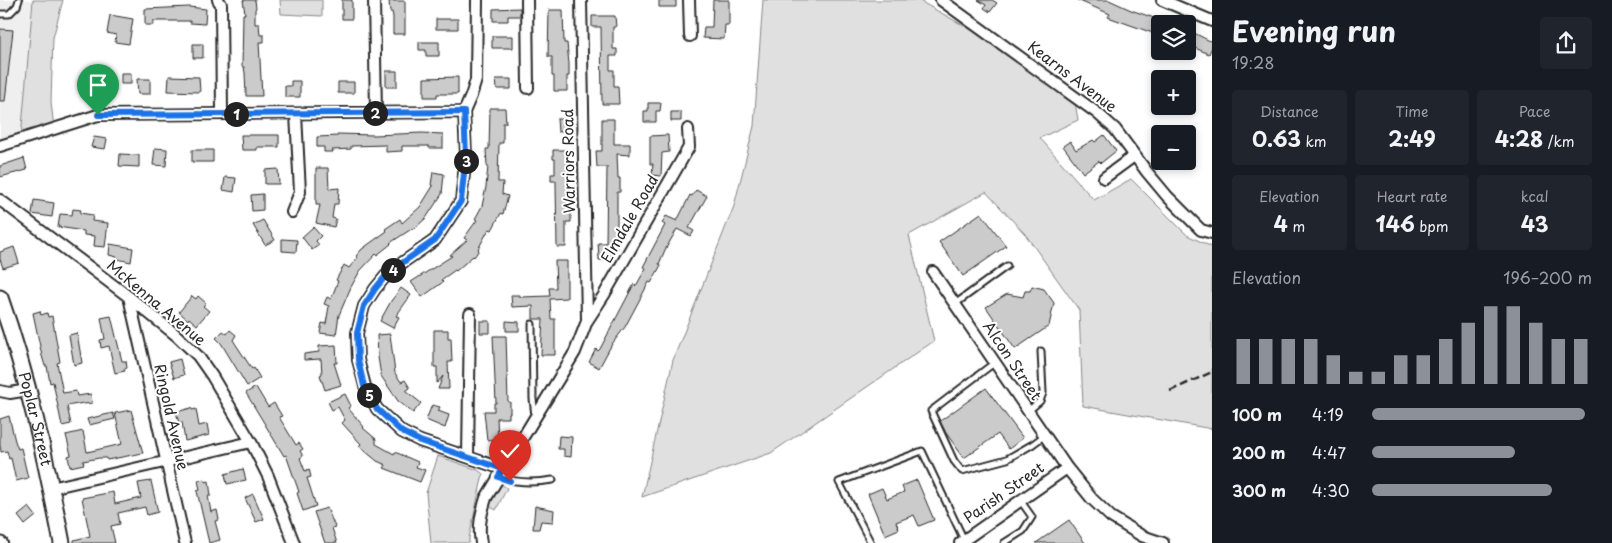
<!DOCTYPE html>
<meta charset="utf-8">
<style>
body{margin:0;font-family:"Playpen Sans",sans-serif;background:#20242c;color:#f1f3f6;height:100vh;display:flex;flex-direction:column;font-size:19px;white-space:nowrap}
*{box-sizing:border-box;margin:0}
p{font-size:16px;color:#9ea1a6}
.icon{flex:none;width:28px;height:28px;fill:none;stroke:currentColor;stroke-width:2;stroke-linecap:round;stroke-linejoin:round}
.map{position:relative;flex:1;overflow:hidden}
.drawer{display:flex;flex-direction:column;background:#171b24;width:400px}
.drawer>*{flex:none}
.controls{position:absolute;left:1151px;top:15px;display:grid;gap:10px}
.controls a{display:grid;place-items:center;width:45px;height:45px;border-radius:5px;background:#171b24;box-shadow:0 2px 8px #0003;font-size:25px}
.pin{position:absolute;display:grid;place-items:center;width:42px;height:42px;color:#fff;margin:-51px -21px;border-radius:50% 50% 50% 0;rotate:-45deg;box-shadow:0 0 5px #0007}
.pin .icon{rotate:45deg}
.km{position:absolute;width:25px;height:25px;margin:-12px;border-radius:50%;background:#222;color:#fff;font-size:14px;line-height:25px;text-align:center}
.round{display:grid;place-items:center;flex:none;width:52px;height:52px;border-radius:5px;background:#20242c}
.head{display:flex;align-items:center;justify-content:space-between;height:85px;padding:0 20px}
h1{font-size:28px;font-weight:700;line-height:38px}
.figures{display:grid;grid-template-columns:repeat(3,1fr);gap:8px;height:85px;padding:5px 20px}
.figures div{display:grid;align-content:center;border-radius:5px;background:#20242c;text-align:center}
.figures b{font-size:21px;font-weight:700}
.figures small{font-size:14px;font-weight:400}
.figures p{font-size:14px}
.chart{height:140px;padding:10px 20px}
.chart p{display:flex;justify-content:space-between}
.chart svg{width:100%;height:90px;margin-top:5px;stroke:#8c9099;stroke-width:6}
ul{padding:0 20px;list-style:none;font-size:16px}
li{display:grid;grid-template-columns:80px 60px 1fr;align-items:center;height:38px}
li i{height:12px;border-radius:6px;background:#8c9099}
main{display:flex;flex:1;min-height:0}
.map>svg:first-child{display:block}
</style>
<main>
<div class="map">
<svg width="1212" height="543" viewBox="0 0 1212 543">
<rect width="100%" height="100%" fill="#fff"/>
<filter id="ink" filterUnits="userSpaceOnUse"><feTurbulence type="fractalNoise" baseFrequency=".02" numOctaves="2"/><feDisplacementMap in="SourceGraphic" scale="10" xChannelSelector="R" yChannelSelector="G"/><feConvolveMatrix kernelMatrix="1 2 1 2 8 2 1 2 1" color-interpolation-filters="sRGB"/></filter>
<g filter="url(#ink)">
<path fill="#efefef" d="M0 0H33V6L21 138 0 146Z"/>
<path fill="#e0e0e0" stroke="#868686" d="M33 0H63L53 38 51 102 54 128 21 138Z
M280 0H322V16L281 14Z
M763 0H918L977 33 1075 102 1078 120 1040 138 1094 200 1131 179 1187 235 1212 247V429L1083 406 1079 310 1025 234 986 192 909 235 934 341 771 453 642 497 673 360 734 206 754 126Z
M438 456 478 470 483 474 469 538V543H431L426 493Z
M501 484 507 488 496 510 489 506Z"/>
<path fill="#cbcbcb" stroke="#2b2b2b" d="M243 0H255L256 8 255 9V24H259L260 35H264V42H259L262 96H246L245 73 244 67H242L243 14H245Z
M342 0H352V19H342Z
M659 0H676V7H659Z
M713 0H729V25H725L724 39 703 38 704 27H712Z
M978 0H992L997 3 990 12 984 8 986 5Z
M1077 0H1109L1131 10 1160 20V37L1150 32 1108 17 1110 14Z
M389 1H405V34H393V17L392 12H390Z
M189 7 206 9 205 24 190 23V21H153V25H145V9Z
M520 8V16H508V21H493V9Z
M549 10H563L564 43H567L569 64V76H567V91H554V76H552V57H548Z
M110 15 133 19 129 44 115 42 116 35 107 33Z
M592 16H615L616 27H613V49H617V56H610V70H614V86H618L619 104H602L601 27H592Z
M436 19H458V29H436Z
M0 29 13 30 5 101H0Z
M1188 30 1212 42V47L1209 54 1188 45Z
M492 36H513V48H492Z
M419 42H439V56H426V50H419Z
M193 44H203V58H193Z
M386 71H397V87H386Z
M121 73H131V84H121Z
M169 76 199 77 200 92 168 91Z
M458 77V94H437V97H424V78Z
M137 79H150V94H138Z
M496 79H511V89H497Z
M291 81H300V97H285V86H291Z
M338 82H354V93H338Z
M648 103H661L660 111H656V122H644V111H648Z
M490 108H505L506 123H503V143H499L498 182H503L502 194 508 196 503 214 501 213 492 230 489 229 478 249 479 250 474 257 473 256 456 271 455 270 441 280 443 282 422 297 411 282 452 256 450 255 467 240 464 238 477 220 475 219 482 206 486 187 488 166H487L486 149H489Z
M671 112H681V121H671Z
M557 119H566V131L558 132Z
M602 119H614V144H630V155L617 154 618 178H620V192H617V250H613V256H607V260H599L598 243H606L607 167H597L596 151H602Z
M422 133 443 134V148H429V146H402V151L386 152V145L351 146V149L332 150 333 152H324V147H317V137L338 136V134L374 135Z
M241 135H279V147H257V150H242Z
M668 135 669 152 662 153 661 176 652 175 653 164H650V136Z
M1104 135 1116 151 1101 163 1099 161 1083 173 1063 146 1070 141 1076 150 1093 140 1095 142Z
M94 137 107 139 105 149 91 147Z
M155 148 167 149 166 166 153 165Z
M192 150H213V162H192Z
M553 150H567L568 212H571V222H566V247H557L556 184V181H551V174H555V159H553Z
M120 154 139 155V167L119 166Z
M24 158 27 170 0 177V166Z
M316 168H328L329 189 339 188 338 204H334L332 218 336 219 334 227 316 223 320 205H316Z
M278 169 279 184H265V170Z
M433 172 444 174 442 194 426 218 414 229 413 228 390 243 391 244 377 255 376 254 360 271 351 287 339 315 336 335 320 333 322 323 326 324 329 306 324 304 327 297 331 299 338 281 336 280 344 265 349 268 358 257 356 256 362 249 387 231 385 229 400 219 402 223 420 207 433 186 431 185Z
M225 177 236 178 234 192 223 190Z
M696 190 707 196 689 228 694 231 691 236 677 229 665 250 659 264 661 265 651 283 649 282 625 327 612 344 599 368 589 362 596 349 598 351 600 349 634 284 636 286 646 268 643 267 665 225 662 223 666 216 677 221 690 195 692 196Z
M263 194V210L252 211 251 195Z
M34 200 54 203 52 217 32 214Z
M73 209 81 210 80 213 93 215 92 221 108 223 105 247 94 246 95 236 84 235V231L58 227 60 214 72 215Z
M981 213 1006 246 963 276 939 242Z
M263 220 275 240 265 245 253 225Z
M313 227 321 236 316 241 319 245 312 250 302 237Z
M282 239 297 240 296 252 282 251Z
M110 244 133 248 131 262 117 259V257L109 255Z
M14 247 19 263 3 268 0 259V252Z
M555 261H567V298L550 299 551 319H555V355H541L543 319H533V306L512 307 511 295H520V297L550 296 549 288H556Z
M1032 286 1044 289 1054 303 1049 326 1015 349 986 307 1007 294 1023 297 1025 291H1030Z
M401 288 411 295 396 316 399 317 393 328 380 321 391 301Z
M192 296 196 299 198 296 206 303 203 306 209 311 197 325 189 318 188 320 179 312Z
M40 311 41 315 47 313 48 317 52 316 60 362 57 363 63 393 76 391 77 396 91 394 92 403 84 404 83 403 67 406 71 424 62 426 53 382 50 383 47 366H45L42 356 33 313Z
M111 316 122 361H126L127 368 124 369 125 371 115 373 109 346 101 348 100 340 105 339 101 318Z
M480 321H490V333H480Z
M506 321 519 322V331H506Z
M230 330 236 335 233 340 252 369 254 368 260 378 247 386 221 343 216 338 223 331 227 334Z
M434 330H448V338H451L452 362H448L449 389H438L443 376 437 383V367H434Z
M77 333 82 363 74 365 69 335Z
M390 334 395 373 401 382 405 380 410 388 406 391 421 403 413 413 398 401 381 376 378 357 377 335Z
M493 336H506L508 402H510V413H509V418H497L498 439 487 440 484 411H494V403H496Z
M336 345 337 363H334L341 385 325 390 320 375 322 374 321 359 304 360V354L319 352V346Z
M180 359 184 375 174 378 169 362Z
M256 387 268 407 274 403 282 416 279 417 296 445 299 443 303 449 300 451 303 456 300 458 305 471 309 469 311 477 307 478 316 506 303 511 297 493 299 492 286 455 284 456 246 393Z
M986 388 1023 438 1009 449 998 434 964 458 946 433 940 421Z
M345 394 351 406 348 408 364 427 363 428 376 439V444L394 454 395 452 418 462 416 467 425 470 420 482 384 468 386 465 377 461 359 446 361 444 342 423 345 420 338 407 332 410 328 402Z
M432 405 440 407 438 411 449 415 445 428 426 420Z
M191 408 192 410 196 409 199 426 207 424 209 435 185 441 182 422 179 423 176 412Z
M131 410 143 453 107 460 106 458H99L83 461 84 464 70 467 68 456 71 455 66 435 83 431 87 452 122 444 115 413Z
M113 413 115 419 89 425 87 419Z
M9 416 15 441 18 449 21 448 28 478 16 481 11 458 9 459 7 451 1 452 0 445V419Z
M559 436 572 437 571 457 564 456V449H558Z
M243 469 246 480 227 484 225 474Z
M205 479V482L209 481 211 496H208L211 512 217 510 219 520 215 521 220 540 209 543 197 491 200 490 198 480Z
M917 480 934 520 919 526 914 515 896 522 899 529 885 535 868 494 882 488 887 499 904 492 902 486Z
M151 481 158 512 147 515 145 507 118 513 120 524 111 526 115 543H74V540L90 536 82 498 113 492 115 504 141 498 138 483Z
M253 494 264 519 256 522 245 498Z
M535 506 554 510 553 522 541 521 539 529H533Z
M29 507 36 516 25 525 18 516Z
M327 508 335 527 332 528 337 543H325L314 512Z
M1069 520 1085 543H1036Z"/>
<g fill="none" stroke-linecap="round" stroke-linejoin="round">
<defs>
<path id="service" d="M0 14H9L17 6 19 0
M955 304 1007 266
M532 324 533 399 535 416
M994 363 931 411 954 461 962 471 1007 459 1033 444 1045 435
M1028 411 1040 401 1043 393 1041 351
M499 477C516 483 535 483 553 480
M871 543 839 482 922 451 964 540
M1004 543 1023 531 1032 517 1020 500"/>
<path id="minor" d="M218 0 221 4 222 114
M374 0 376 112
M527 0 528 88
M581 0 587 320
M689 0 690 36
M941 0 1097 113 1115 129 1147 172 1167 196 1201 230 1212 233
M1162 0 1212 21
M464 112 466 155 461 201 435 240 389 272 375 289 364 306 357 333 358 360 365 386 377 409 402 432 420 441 503 469
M464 112 471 96 476 80 477 0
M0 146 98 115 464 112
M1104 178 1134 156
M0 200 129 297 176 335 198 356 212 376 251 442 268 476 294 543
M292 212 300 192 296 114
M933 272 1067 468 1092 499 1111 517 1142 536 1163 543
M129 297 185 543
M0 391 10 393 28 390
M468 457 470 314
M51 488 251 442
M0 542 2 543
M481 543C478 527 481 514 486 498L575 352 587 321 604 295 689 147 688 129
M960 543 1067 468"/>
<g id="primary">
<path id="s1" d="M0 298C28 377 46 461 62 543"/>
</g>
</defs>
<use href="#service" stroke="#2b2b2b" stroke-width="9"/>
<use href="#minor" stroke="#2b2b2b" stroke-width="14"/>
<use href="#primary" stroke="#2b2b2b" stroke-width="19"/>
<use href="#service" stroke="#fff" stroke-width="5"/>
<use href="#minor" stroke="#fff" stroke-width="10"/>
<use href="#primary" stroke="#fff" stroke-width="15"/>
<path stroke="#2b2b2b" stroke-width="2.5" stroke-dasharray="8 4" stroke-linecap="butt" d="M1170 391 1212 372"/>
</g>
</g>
<g fill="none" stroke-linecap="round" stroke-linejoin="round" filter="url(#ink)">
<defs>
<path id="route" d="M98 115 464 112 466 155 461 201 435 240 389 272 375 289 364 306 357 333 358 360 364 386 377 409 402 432 420 441 503 469 498 477 510 481"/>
</defs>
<use href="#route" stroke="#fff" stroke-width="10"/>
<use href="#route" stroke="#1a73e8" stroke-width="6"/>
</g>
<g text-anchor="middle" stroke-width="4" stroke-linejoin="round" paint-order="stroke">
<g font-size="15" fill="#2b2b2b" stroke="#fff">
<text transform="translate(1072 77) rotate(37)" y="5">Kearns Avenue</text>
<text transform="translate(569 161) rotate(-91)" y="5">Warriors Road</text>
<text transform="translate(630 219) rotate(-60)" y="5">Elmdale Road</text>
<text transform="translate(156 303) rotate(40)" y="5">McKenna Avenue</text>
<text transform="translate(1012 361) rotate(56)" y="5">Alcon Street</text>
<text transform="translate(171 417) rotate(77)" y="5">Ringold Avenue</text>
<text dy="5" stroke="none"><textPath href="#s1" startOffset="126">Poplar Street</textPath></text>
<text transform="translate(1004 493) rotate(-35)" y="5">Parish Street</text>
</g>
</g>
</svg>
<div class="controls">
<a><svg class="icon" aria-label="layers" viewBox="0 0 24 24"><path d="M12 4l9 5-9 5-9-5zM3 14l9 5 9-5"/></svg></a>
<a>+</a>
<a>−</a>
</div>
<div class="pin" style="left:98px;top:115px;background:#1e9e55"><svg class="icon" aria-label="arrive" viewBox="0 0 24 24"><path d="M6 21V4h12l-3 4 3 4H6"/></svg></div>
<div class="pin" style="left:510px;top:481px;background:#d93025"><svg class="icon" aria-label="check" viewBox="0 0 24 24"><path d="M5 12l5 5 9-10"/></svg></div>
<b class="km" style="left:236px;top:114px">1</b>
<b class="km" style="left:375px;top:113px">2</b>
<b class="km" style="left:466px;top:161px">3</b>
<b class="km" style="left:393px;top:270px">4</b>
<b class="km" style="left:369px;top:395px">5</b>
</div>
<section class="drawer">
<div class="head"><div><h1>Evening run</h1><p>19:28</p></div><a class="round"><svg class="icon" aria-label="share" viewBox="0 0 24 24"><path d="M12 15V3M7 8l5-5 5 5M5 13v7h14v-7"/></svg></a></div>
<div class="figures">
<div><p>Distance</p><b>0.63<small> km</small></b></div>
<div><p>Time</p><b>2:49</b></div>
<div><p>Pace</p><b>4:28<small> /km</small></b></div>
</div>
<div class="figures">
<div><p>Elevation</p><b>4<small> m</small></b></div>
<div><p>Heart rate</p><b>146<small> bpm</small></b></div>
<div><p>kcal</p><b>43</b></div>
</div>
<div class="chart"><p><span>Elevation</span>196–200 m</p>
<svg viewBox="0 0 160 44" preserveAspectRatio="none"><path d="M5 44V22M15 44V22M25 44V22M35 44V22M45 44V30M55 44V38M65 44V38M75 44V30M85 44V30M95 44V22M105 44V14M115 44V6M125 44V6M135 44V14M145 44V22M155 44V22"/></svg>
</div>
<ul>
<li><b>100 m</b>4:19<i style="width:97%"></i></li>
<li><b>200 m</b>4:47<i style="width:65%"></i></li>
<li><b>300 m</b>4:30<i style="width:82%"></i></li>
</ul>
</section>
</main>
